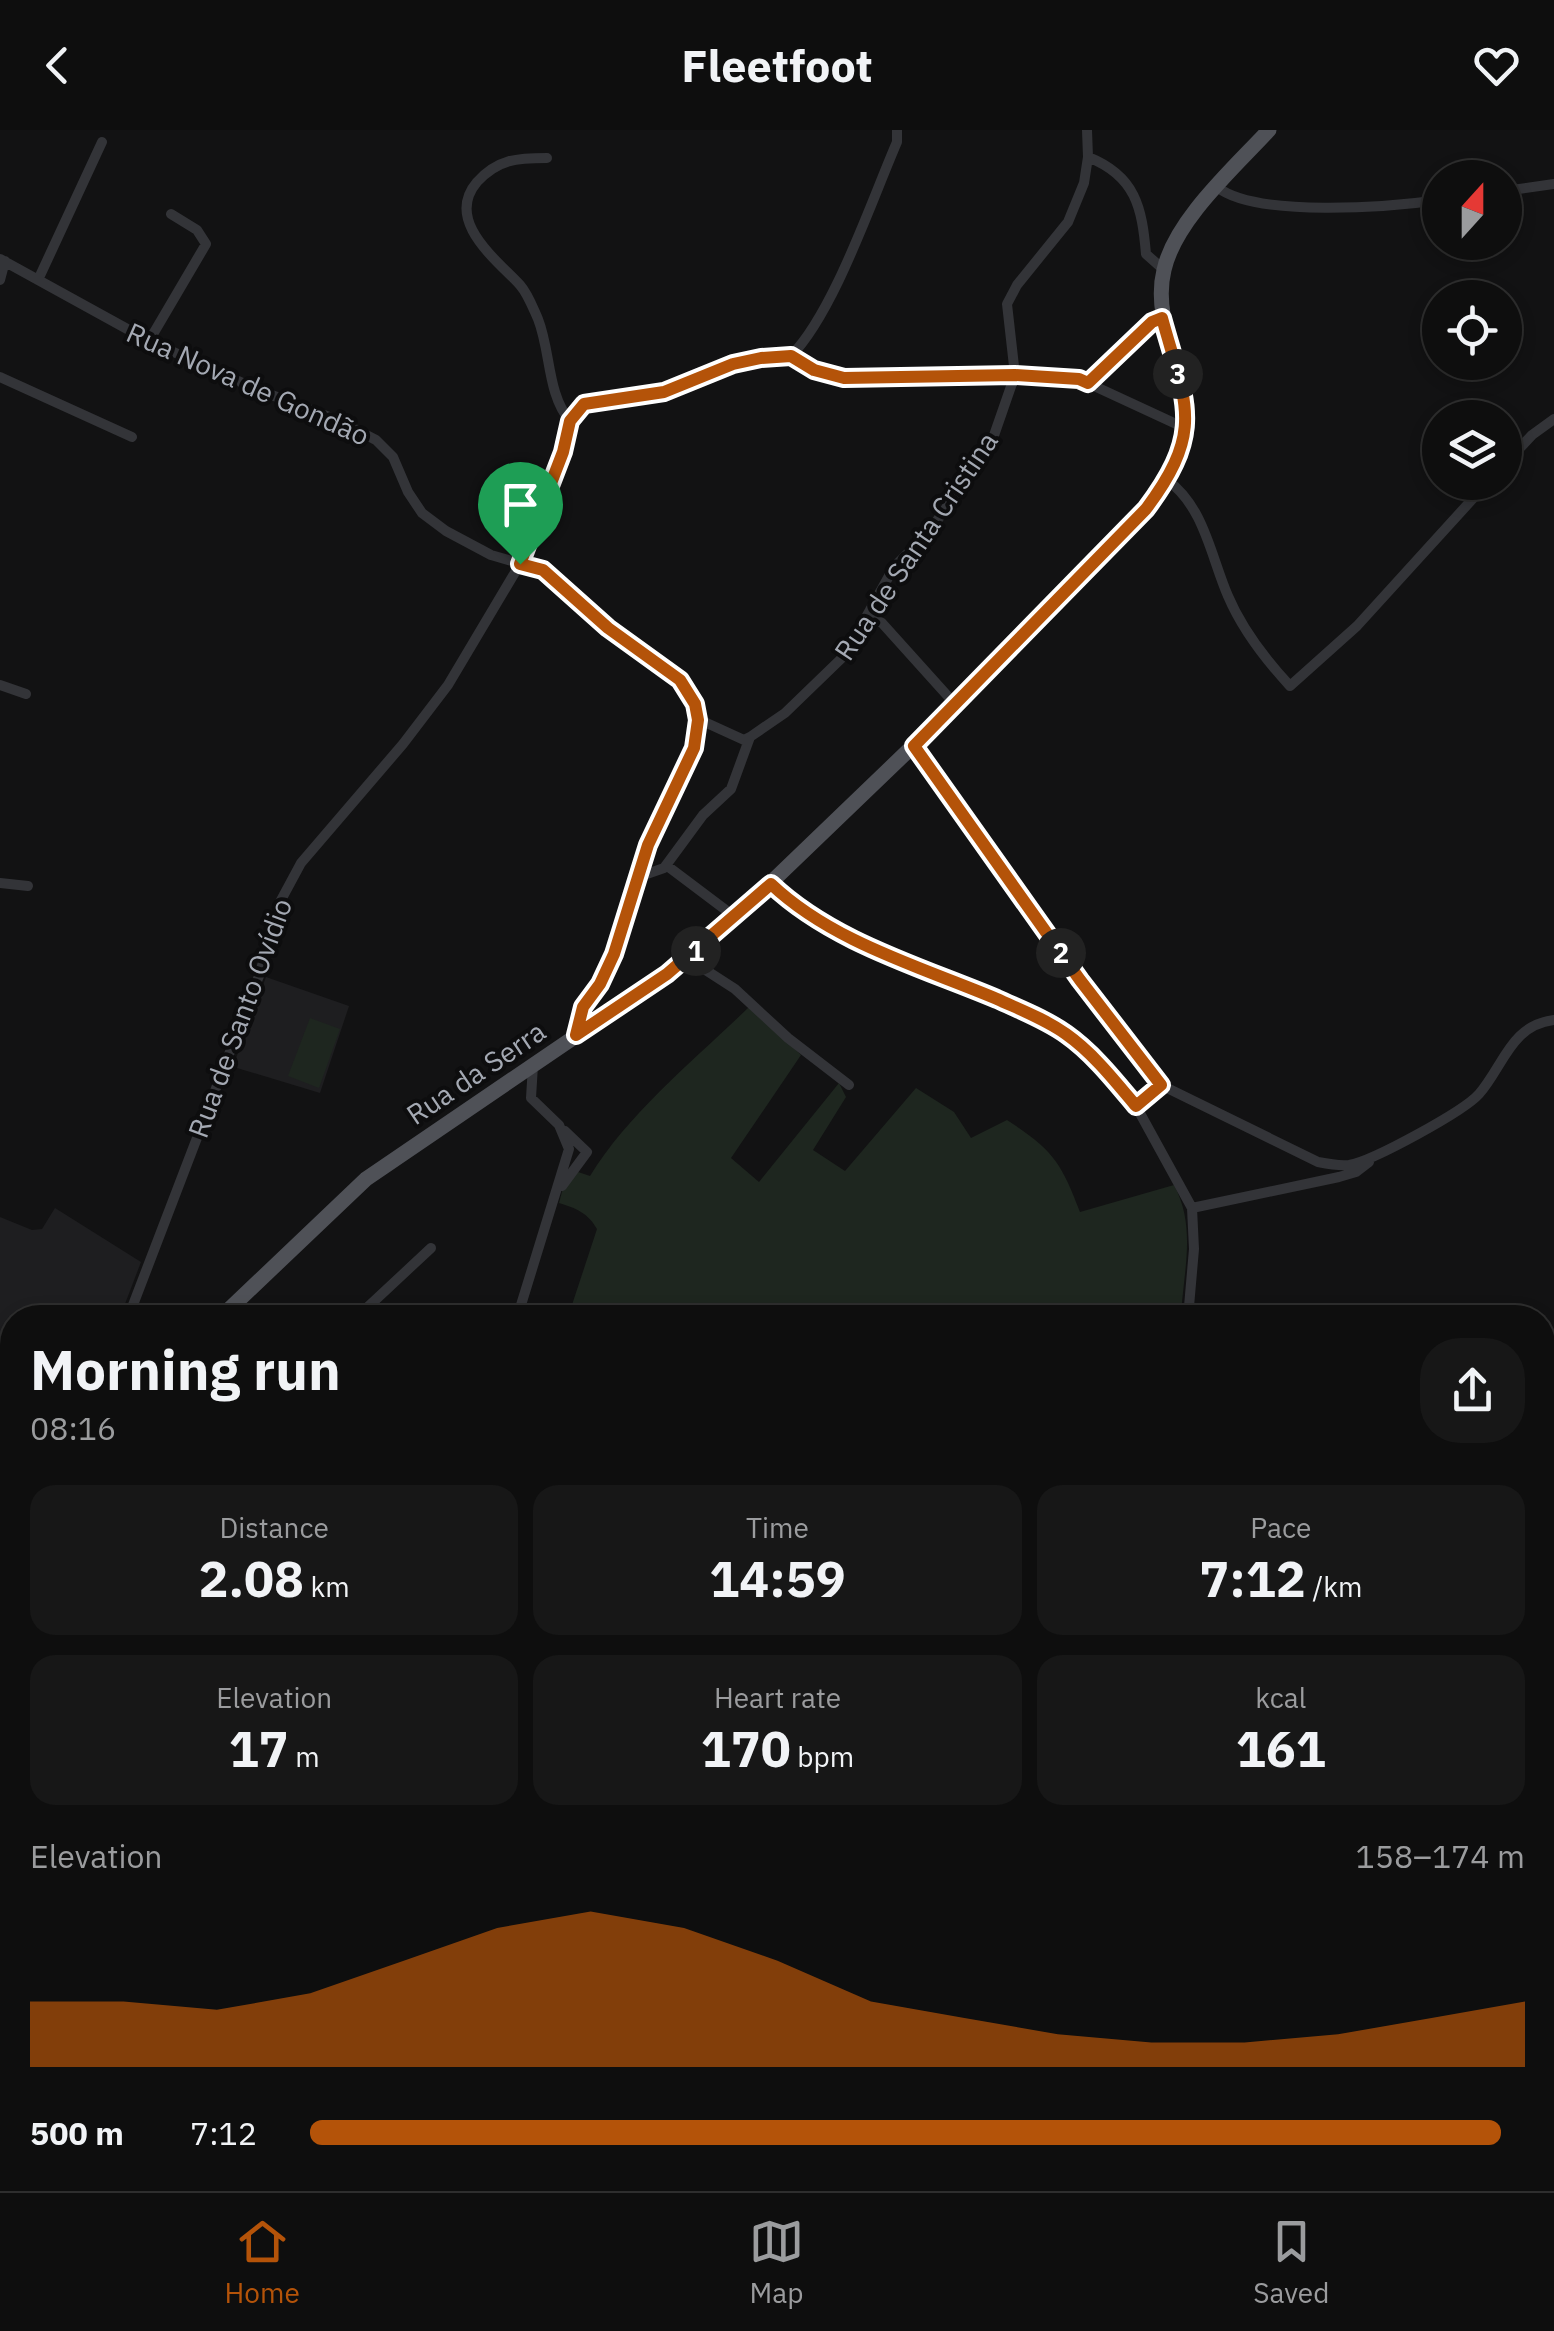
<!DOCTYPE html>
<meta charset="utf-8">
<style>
body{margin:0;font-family:"IBM Plex Sans",sans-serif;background:#171717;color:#f1f3f6;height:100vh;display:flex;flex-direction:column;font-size:38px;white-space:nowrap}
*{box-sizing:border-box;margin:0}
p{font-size:32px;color:#9b9c9e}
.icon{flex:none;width:55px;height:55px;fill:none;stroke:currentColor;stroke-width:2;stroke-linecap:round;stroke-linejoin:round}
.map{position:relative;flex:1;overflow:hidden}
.details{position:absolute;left:0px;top:1175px;width:1555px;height:888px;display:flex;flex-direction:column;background:#0e0e0e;border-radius:40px 40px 0 0;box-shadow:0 5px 15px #0003,0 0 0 2px #2e2e2e}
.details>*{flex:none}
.needle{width:65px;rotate:21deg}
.fabs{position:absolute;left:1422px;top:30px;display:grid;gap:20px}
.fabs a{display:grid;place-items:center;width:100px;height:100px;border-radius:50%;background:#0e0e0e;box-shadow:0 5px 15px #0003,0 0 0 2px #2e2e2e;font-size:50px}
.pin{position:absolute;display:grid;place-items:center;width:85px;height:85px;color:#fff;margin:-102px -42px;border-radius:50% 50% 50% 0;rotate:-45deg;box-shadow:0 0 10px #0007}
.pin .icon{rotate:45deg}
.km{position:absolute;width:50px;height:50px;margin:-25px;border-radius:50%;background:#222;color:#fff;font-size:28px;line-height:50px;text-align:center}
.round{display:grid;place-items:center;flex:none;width:105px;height:105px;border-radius:40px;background:#171717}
.summary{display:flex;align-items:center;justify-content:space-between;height:170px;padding:0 30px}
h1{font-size:55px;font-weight:800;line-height:75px}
.metrics{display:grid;grid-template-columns:repeat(3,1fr);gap:15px;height:170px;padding:10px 30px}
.metrics div{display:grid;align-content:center;border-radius:25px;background:#171717;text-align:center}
.metrics b{font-size:50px;font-weight:800}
.metrics small{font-size:28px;font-weight:400}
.metrics p{font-size:28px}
.chart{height:280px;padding:20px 30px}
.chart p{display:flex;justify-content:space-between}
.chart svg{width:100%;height:180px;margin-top:10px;fill:#b45309;opacity:.7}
ul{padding:0 30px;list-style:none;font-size:32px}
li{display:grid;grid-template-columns:160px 120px 1fr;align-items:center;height:75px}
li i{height:25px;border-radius:12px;background:#b45309}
header{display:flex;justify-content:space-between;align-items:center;height:130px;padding:0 30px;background:#0e0e0e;font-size:45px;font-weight:800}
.menu{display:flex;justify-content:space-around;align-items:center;height:140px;border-top:2px solid #2e2e2e;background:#0e0e0e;font-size:28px;color:#9b9c9e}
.menu a{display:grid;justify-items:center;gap:5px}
.menu .on{color:#b45309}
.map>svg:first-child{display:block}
</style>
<header><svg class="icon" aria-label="back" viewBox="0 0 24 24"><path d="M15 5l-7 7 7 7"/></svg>Fleetfoot<svg class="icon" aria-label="heart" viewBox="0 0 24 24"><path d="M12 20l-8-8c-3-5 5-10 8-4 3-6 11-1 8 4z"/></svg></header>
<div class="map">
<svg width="1554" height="2061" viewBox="0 0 1554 2061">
<rect width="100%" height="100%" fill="#121213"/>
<path fill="#1e1e20" d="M266 847 349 876 320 963 237 938 235 931Z
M55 1078 141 1132 120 1187 12 1188V1257L0 1247V1087L32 1100 42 1099Z
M12 1395V1962L2 1968 0 1407Z
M1543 1764 1554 1769V2053L1522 2060 1517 2050 1465 2061H1446L1444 2050H1542Z
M63 2050H772L774 2061H45Z"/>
<path fill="#1e261f" d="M750 876 801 925 731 1028 759 1052 839 953 846 967 813 1020 845 1041 916 958 954 982 971 1008 1007 990C1053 1020 1061 1032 1080 1082L1174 1055C1197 1098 1183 1142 1181 1187H568L597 1099C588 1083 576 1078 559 1073L563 1058 578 1042 590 1046C630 981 696 929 750 876Z
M310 888 340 899 319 958 288 946Z"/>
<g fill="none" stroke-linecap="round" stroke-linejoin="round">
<path stroke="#333438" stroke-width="10" d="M1088 27C1136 46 1142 78 1146 124L1164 140
M547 28C517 28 498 29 477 52 444 91 497 130 520 155 528 164 533 178 538 189 551 222 547 264 570 291
M1217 57C1256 88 1390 77 1440 70
M1505 61 1554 54
M0 129 149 211 256 259 337 290 376 310 393 327 408 362 422 383 446 401 491 425 543 440 608 497 667 540 689 562 698 589 694 618 674 667 648 715 614 824 601 854 583 877 576 904
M0 150 5 131
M38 150 102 12
M149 211 206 114 197 100 171 84
M791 226C834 182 871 72 897 12V0
M0 247 132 307
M1088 253 1152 192 1162 188
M1505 334 1532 305 1554 289
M1167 350C1204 376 1211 427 1228 466 1242 499 1265 529 1290 556L1357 496 1488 352
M868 486 882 493 954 573
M0 555 26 564
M698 589 744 610 750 607
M913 616 1080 850 1161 955 1318 1032C1328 1034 1339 1036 1349 1035 1373 1031 1464 981 1479 964 1504 935 1511 895 1554 890
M666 735 735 787
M641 746 664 738 703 685 731 659 750 607 785 583 845 525 894 437 929 402 991 314 1015 245 1007 174 1017 155 1068 92 1084 53 1088 27 1087 0
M0 753 28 756
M771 754 796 779 884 823 1037 887 1067 904 1105 940 1136 976 1192 1078 1194 1119 1188 1188
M687 828 735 859 788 908 849 955
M1136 976 1161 955
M562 1056 587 1022 565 1001
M1192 1078 1339 1047 1356 1042 1369 1032
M128 1188 259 846 280 772 301 733 403 614 448 555 520 434 563 322 570 291 584 274 664 262 733 234 761 228 791 226 813 241 844 249 1015 245 1079 249 1187 299
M356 1188 431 1118
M517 1188 569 1019 559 995 531 968 533 935
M1542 1404 1554 1387
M1542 1608 1554 1605
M1542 1761 1554 1765
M205 2050 211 2061
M778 2050 781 2061
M972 2050 978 2061
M1200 2050 1201 2061
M812 2061 837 2050
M1357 2061V2050"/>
<path stroke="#4f5157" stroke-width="15" d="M220 1188 366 1049 667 844 735 787 913 616 1146 379C1163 355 1183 328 1187 298 1194 249 1150 197 1164 140 1175 90 1235 37 1269 0
M1542 1667 1554 1664
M0 1999 12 1994"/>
<path stroke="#5f6269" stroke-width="18" d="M0 1363 12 1391
M0 1424 12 1453
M247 2050 253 2061
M284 2050 289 2061
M306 2050 311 2061
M337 2050 341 2061"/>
<path stroke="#4f5157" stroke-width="15" d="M0 1397 12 1386"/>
</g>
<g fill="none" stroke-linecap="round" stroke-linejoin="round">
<defs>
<path id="route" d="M1162 188C1186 275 1205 300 1146 379L914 616 1080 850 1161 955 1136 976C1115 951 1093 923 1066 904 1045 889 1021 880 997 869 921 837 832 812 771 754L667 844 576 905 583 877 600 854 614 824 648 715 694 618 698 590 695 574 680 550 608 498 543 440 520 434 563 322 570 291 584 274 664 262 733 234 761 228 791 226 814 240 844 248 1015 245 1079 249 1088 253 1152 192Z"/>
</defs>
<use href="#route" stroke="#fff" stroke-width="20"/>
<use href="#route" stroke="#b45309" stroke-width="12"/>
</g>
<g text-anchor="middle" stroke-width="8" stroke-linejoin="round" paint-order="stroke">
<g font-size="28" fill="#a4a9b3" stroke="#0d0d0e">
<text transform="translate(248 254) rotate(24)" y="10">Rua Nova de Gondão</text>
<text transform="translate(916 416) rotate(-56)" y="10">Rua de Santa Cristina</text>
<text transform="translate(240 888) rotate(-70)" y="10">Rua de Santo Ovídio</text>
<text transform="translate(476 943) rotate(-34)" y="10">Rua da Serra</text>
</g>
</g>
</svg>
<div class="fabs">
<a><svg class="needle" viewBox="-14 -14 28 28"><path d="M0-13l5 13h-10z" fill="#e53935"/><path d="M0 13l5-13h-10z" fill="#9b9c9e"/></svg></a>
<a><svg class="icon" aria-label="locate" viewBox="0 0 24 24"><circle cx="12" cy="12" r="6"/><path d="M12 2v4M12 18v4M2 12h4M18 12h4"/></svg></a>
<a><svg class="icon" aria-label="layers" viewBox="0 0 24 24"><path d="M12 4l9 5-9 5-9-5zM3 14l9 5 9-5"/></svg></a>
</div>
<div class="pin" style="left:520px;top:434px;background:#1e9e55"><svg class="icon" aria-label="arrive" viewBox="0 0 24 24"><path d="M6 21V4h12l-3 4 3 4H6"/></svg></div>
<b class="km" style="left:696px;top:821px">1</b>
<b class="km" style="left:1061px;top:823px">2</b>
<b class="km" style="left:1178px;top:244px">3</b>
<section class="details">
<div class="summary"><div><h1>Morning run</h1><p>08:16</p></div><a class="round"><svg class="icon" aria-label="share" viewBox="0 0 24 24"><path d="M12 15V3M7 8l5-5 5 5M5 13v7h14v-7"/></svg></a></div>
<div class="metrics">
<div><p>Distance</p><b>2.08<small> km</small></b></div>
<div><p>Time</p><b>14:59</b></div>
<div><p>Pace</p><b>7:12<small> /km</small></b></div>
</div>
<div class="metrics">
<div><p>Elevation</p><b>17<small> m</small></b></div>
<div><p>Heart rate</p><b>170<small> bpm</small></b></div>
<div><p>kcal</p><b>161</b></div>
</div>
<div class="chart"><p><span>Elevation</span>158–174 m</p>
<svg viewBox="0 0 160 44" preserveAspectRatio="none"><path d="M0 44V28L10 28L20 30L30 26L40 18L50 10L60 6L70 10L80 18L90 28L100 32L110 36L120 38L130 38L140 36L150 32L160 28V44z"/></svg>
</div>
<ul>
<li><b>500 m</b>7:12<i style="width:98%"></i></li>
</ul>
</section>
</div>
<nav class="menu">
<a class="on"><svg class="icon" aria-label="home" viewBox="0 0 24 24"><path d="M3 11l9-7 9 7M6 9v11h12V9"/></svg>Home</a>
<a><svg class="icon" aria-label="map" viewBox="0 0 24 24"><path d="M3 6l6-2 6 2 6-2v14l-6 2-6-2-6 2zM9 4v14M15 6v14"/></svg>Map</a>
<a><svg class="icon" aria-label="saved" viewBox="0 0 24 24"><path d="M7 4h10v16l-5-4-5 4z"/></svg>Saved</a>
</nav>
